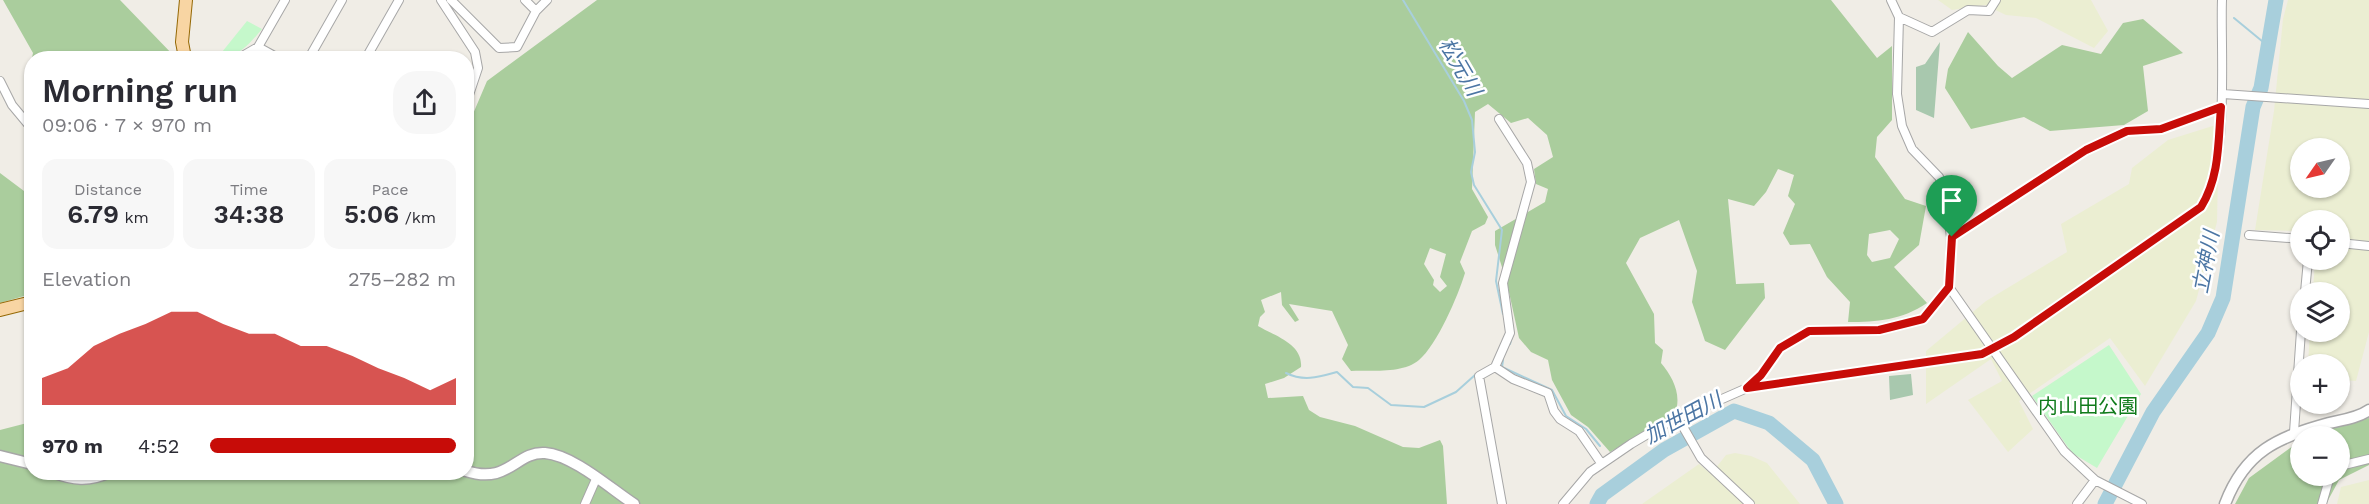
<!DOCTYPE html>
<meta charset="utf-8">
<style>
body{margin:0;font-family:"Work Sans","Noto Sans JP",sans-serif;background:#f7f7f7;color:#2b2b33;height:100vh;display:flex;flex-direction:column;font-size:22px;white-space:nowrap}
*{box-sizing:border-box;margin:0}
p{font-size:20px;color:#7c7c81}
.icon{flex:none;width:33px;height:33px;fill:none;stroke:currentColor;stroke-width:2;stroke-linecap:round;stroke-linejoin:round}
.map{position:relative;flex:1;overflow:hidden}
.sheet{position:absolute;left:24px;top:51px;width:450px;height:429px;display:flex;flex-direction:column;background:#fff;border-radius:24px;box-shadow:0 2px 4px #0004}
.sheet>*{flex:none}
.needle{width:39px;rotate:236deg}
.fabs{position:absolute;left:2290px;top:138px;display:grid;gap:12px}
.fabs a{display:grid;place-items:center;width:60px;height:60px;border-radius:50%;background:#fff;box-shadow:0 2px 4px #0004;font-size:30px}
.pin{position:absolute;display:grid;place-items:center;width:51px;height:51px;color:#fff;margin:-62px -26px;border-radius:50% 50% 50% 0;rotate:-45deg;box-shadow:0 0 6px #0007}
.pin .icon{rotate:45deg}
.round{display:grid;place-items:center;flex:none;width:63px;height:63px;border-radius:24px;background:#f7f7f7}
.summary{display:flex;align-items:center;justify-content:space-between;height:102px;padding:0 18px}
h1{font-size:33px;font-weight:600;line-height:45px}
.metrics{display:grid;grid-template-columns:repeat(3,1fr);gap:9px;height:102px;padding:6px 18px}
.metrics div{display:grid;align-content:center;border-radius:15px;background:#f7f7f7;text-align:center}
.metrics b{font-size:26px;font-weight:600}
.metrics small{font-size:16px;font-weight:400}
.metrics p{font-size:16px}
.chart{height:168px;padding:12px 18px}
.chart p{display:flex;justify-content:space-between}
.chart svg{width:100%;height:108px;margin-top:6px;fill:#c70c08;opacity:.7}
ul{padding:0 18px;list-style:none;font-size:20px}
li{display:grid;grid-template-columns:96px 72px 1fr;align-items:center;height:45px}
li i{height:15px;border-radius:8px;background:#c70c08}
.map>svg:first-child{display:block}
</style>
<div class="map">
<svg width="2369" height="504" viewBox="0 0 2369 504">
<rect width="100%" height="100%" fill="#f0ede6"/>
<path fill="#ebeed2" fill-rule="evenodd" d="M1938 0H2091L2108 31 2094 48 2036 18 2006 15 1985 5 1952 10Z
M2288 0H2369V332L2356 381 2340 380V364H2308L2310 332H2340V292H2313L2315 260H2340V220H2301V231L2255 230 2274 111 2283 19ZM2301 148H2340V188H2301Z
M2219 124 2217 222 2196 301 2145 386 2110 338 2019 401 2033 429 2008 452 1968 400 2002 381 1991 359 1926 404V351L1986 301 2067 252 2061 224 2129 184 2132 168 2168 140Z
M1735 453 1751 456 1767 463 1800 504H1642L1699 464 1711 474 1726 455Z
M2369 480V504H2337L2341 487Z"/>
<path fill="#aacd9d" fill-rule="evenodd" d="M3 0H120L176 58H32L33 53Z
M597 0H1831L1877 58 1892 46V120L1877 137 1875 157 1905 199 1926 206 1919 245 1894 267 1927 303C1902 320 1877 322 1848 322L1850 302 1827 277 1810 244 1790 245 1783 233 1795 204 1788 196 1794 175 1778 169 1766 192 1754 206 1728 199 1736 284 1764 283 1765 298 1725 350 1705 341 1692 302 1697 271 1679 220 1640 238 1626 263 1654 314 1655 343 1663 350 1661 363C1673 377 1683 397 1674 415L1610 452 1588 427 1571 415 1552 380 1548 360 1531 352 1519 338 1507 283 1495 245V231L1545 202 1548 189 1536 184 1534 169 1553 157 1547 135 1528 118 1511 123 1488 104 1475 112 1472 189 1488 217 1485 224 1472 231 1460 262 1465 273C1458 296 1437 345 1419 360 1403 374 1371 370 1351 371L1342 359 1348 345 1332 311 1289 304 1299 320 1295 322 1282 305 1281 292 1261 300 1265 312 1260 317 1258 326C1275 336 1303 344 1301 367L1284 378 1265 384 1268 398 1303 396 1309 410 1320 417 1355 426 1403 447 1419 448 1440 440 1443 446 1447 504H0V430L31 422 32 472H466L467 128 487 81ZM1890 230 1899 239 1890 258 1872 262 1867 255 1869 234ZM1430 248 1446 254 1440 277 1447 286 1440 292 1433 285 1434 280 1424 264Z
M2143 19 2183 53 2143 66 2148 111 2124 125 2050 131 2024 117 1971 129 1945 88 1948 69 1968 32 1998 66 2012 78 2062 45 2101 54 2123 23Z
M0 173 32 197 31 294 0 303Z
M2369 418V465L2339 480 2326 504H2235L2249 478 2301 440V476H2340V436H2310L2347 422Z"/>
<path fill="#a8c8ae" d="M1940 42 1934 118 1916 110V67L1925 64Z
M1911 374 1913 395 1890 400 1889 376Z"/>
<path fill="#c5f8cb" d="M247 21 262 29C252 41 235 62 218 57Z
M2109 345 2141 394 2097 468 2072 453 2032 396Z"/>
<g fill="none" stroke-linecap="round" stroke-linejoin="round">
<path stroke="#a8cfdc" stroke-width="2" d="M1403 0 1464 101 1472 120 1475 152 1471 172 1474 185 1502 230 1496 281 1503 314
M2234 18 2268 46
M1510 344 1513 333
M1503 360 1502 367 1552 390 1566 416 1586 429 1600 446
M1286 373C1304 382 1319 377 1337 372L1353 387 1368 388 1391 405 1424 407 1456 392 1475 375"/>
<path stroke="#a8cfdc" stroke-width="15" d="M1597 504 1602 495 1664 450 1734 411 1769 423 1813 460 1836 504
M2105 504 2153 412 2208 333 2223 298 2253 107 2261 88 2276 0"/>
<defs>
<path id="minor" d="M441 0 475 52 478 68 466 104
M451 0 499 48 517 47 536 11 547 0
M525 0 536 11
M1891 0 1899 17 1897 94 1902 126 1912 149 1939 177 1944 187 1951 237 1949 287 2064 451 2095 480 2142 504
M1899 17 1932 32 1968 10 1989 11 1996 0
M258 47 278 58
M239 58 258 47 285 0
M309 58 342 0
M366 58 399 0
M0 81 12 105 32 129
M2223 94 2369 104
M1499 119 1527 163 1531 182 1503 283 1510 333 1495 367 1479 376 1502 504
M2249 235 2301 239
M1951 237 2086 150 2127 131 2161 129 2221 107
M2340 243 2369 246
M2305 292 2308 260
M1495 367 1513 379 1548 393 1554 411 1560 419 1579 431 1601 463
M1748 388 1761 375 1780 348 1809 331 1879 330 1923 319 1949 287
M1678 418 1701 458 1750 504
M2294 432 2301 331
M2340 466 2369 459
M585 504 596 479
M1563 504 1590 472 1631 444 1663 425 1747 388 1982 354 2014 337 2198 209C2231 176 2220 48 2222 0
M2077 504 2095 480
M2322 504 2330 476"/>
<path id="tertiary" d="M0 456 32 464
M466 471C509 485 516 451 545 453 573 455 611 489 634 504
M52 472C73 480 89 482 110 472
M2225 504C2245 451 2278 437 2329 423 2342 420 2358 418 2369 410"/>
<path id="primary" d="M185 58 182 42 186 0
M0 310 32 302"/>
</defs>
<use href="#minor" stroke="#a7a7a7" stroke-width="10"/>
<use href="#tertiary" stroke="#a7a7a7" stroke-width="13"/>
<use href="#primary" stroke="#956906" stroke-width="14"/>
<use href="#minor" stroke="#fff" stroke-width="8"/>
<use href="#tertiary" stroke="#fff" stroke-width="10"/>
<use href="#primary" stroke="#f8d5a3" stroke-width="12"/>
</g>
<g fill="none" stroke-linecap="round" stroke-linejoin="round">
<defs>
<path id="route" d="M2221 107C2218 142 2220 176 2201 207L2014 337 1982 354 1747 388 1761 375 1780 348 1809 331 1879 330 1923 319 1949 287 1952 237 2086 150 2127 131 2161 129Z"/>
</defs>
<use href="#route" stroke="#fff" stroke-width="12"/>
<use href="#route" stroke="#c70c08" stroke-width="8"/>
</g>
<g text-anchor="middle" stroke-width="5" stroke-linejoin="round" paint-order="stroke">
<g font-size="20" fill="#107b1b" stroke="#fff">
<text x="2088" y="413">内山田公園</text>
</g>
<g font-size="21" font-style="italic" fill="#4c76a4" stroke="#fff">
<text transform="translate(1460 67) rotate(60)" y="7">松元川</text>
<text transform="translate(2206 262) rotate(-79)" y="7">立神川</text>
<text transform="translate(1683 418) rotate(-28)" y="7">加世田川</text>
</g>
</g>
</svg>
<div class="fabs">
<a><svg class="needle" viewBox="-14 -14 28 28"><path d="M0-13l5 13h-10z" fill="#e53935"/><path d="M0 13l5-13h-10z" fill="#7c7c81"/></svg></a>
<a><svg class="icon" aria-label="locate" viewBox="0 0 24 24"><circle cx="12" cy="12" r="6"/><path d="M12 2v4M12 18v4M2 12h4M18 12h4"/></svg></a>
<a><svg class="icon" aria-label="layers" viewBox="0 0 24 24"><path d="M12 4l9 5-9 5-9-5zM3 14l9 5 9-5"/></svg></a>
<a>+</a>
<a>−</a>
</div>
<div class="pin" style="left:1952px;top:237px;background:#1e9e55"><svg class="icon" aria-label="arrive" viewBox="0 0 24 24"><path d="M6 21V4h12l-3 4 3 4H6"/></svg></div>
<section class="sheet">
<div class="summary"><div><h1>Morning run</h1><p>09:06 · 7 × 970 m</p></div><a class="round"><svg class="icon" aria-label="share" viewBox="0 0 24 24"><path d="M12 15V3M7 8l5-5 5 5M5 13v7h14v-7"/></svg></a></div>
<div class="metrics">
<div><p>Distance</p><b>6.79<small> km</small></b></div>
<div><p>Time</p><b>34:38</b></div>
<div><p>Pace</p><b>5:06<small> /km</small></b></div>
</div>
<div class="chart"><p><span>Elevation</span>275–282 m</p>
<svg viewBox="0 0 160 44" preserveAspectRatio="none"><path d="M0 44V33L10 29L20 20L30 15L40 11L50 6L60 6L70 11L80 15L90 15L100 20L110 20L120 24L130 29L140 33L150 38L160 33V44z"/></svg>
</div>
<ul>
<li><b>970 m</b>4:52<i style="width:100%"></i></li>
</ul>
</section>
</div>
